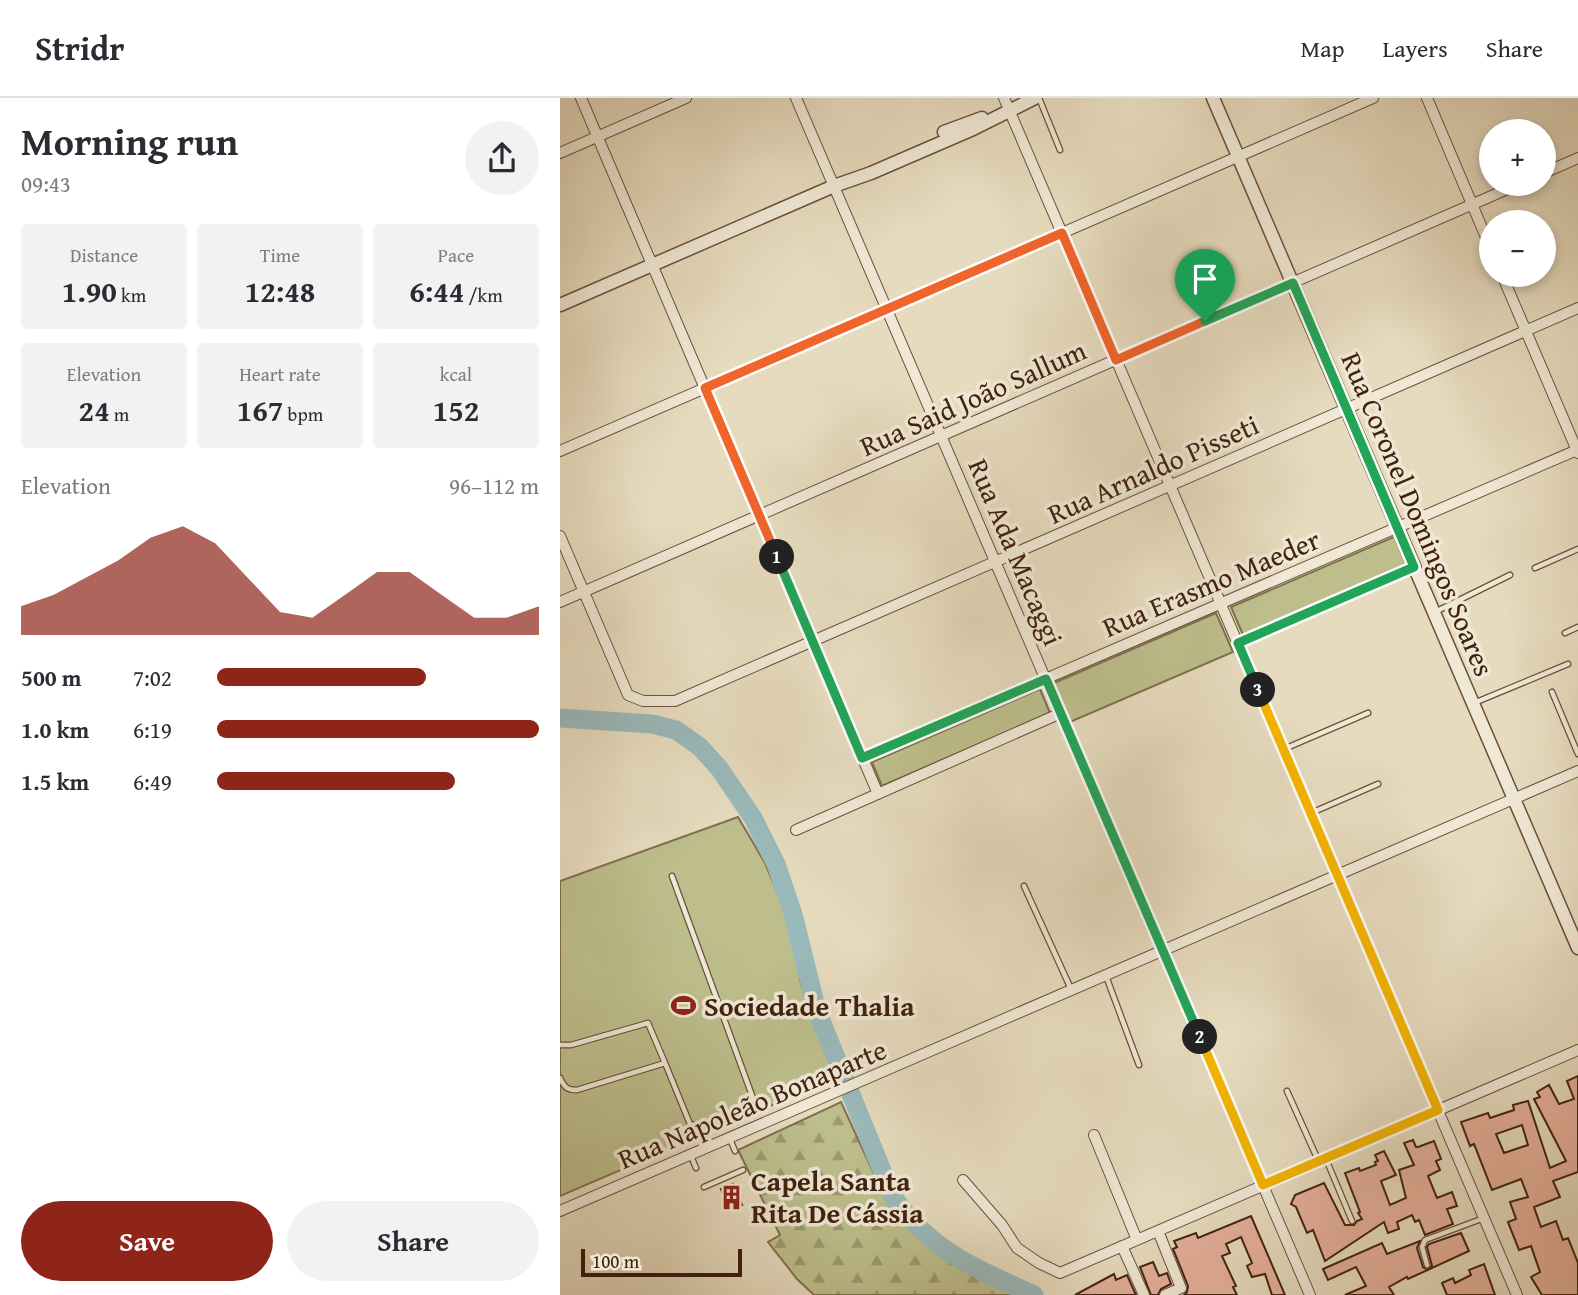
<!DOCTYPE html>
<meta charset="utf-8">
<style>
body{margin:0;font-family:"Gentium Book Plus",serif;background:#f2f2f3;color:#2b2b33;height:100vh;display:flex;flex-direction:column;font-size:26px;white-space:nowrap}
*{box-sizing:border-box;margin:0}
p{font-size:23px;color:#7c7c81}
.icon{flex:none;width:38px;height:38px;fill:none;stroke:currentColor;stroke-width:2;stroke-linecap:round;stroke-linejoin:round}
.map{position:relative;flex:1;overflow:hidden}
.sheet{display:flex;flex-direction:column;background:#fff;width:560px}
.sheet>*{flex:none}
.fabs{position:absolute;left:919px;top:21px;display:grid;gap:14px}
.fabs a{display:grid;place-items:center;width:77px;height:77px;border-radius:50%;background:#fff;box-shadow:0 4px 10px #0003;font-size:35px}
.scale{position:absolute;left:21px;bottom:18px;width:161px;box-sizing:border-box;padding-left:7px;border:4px solid #42220f;border-top:0;font-size:19px;line-height:24px;white-space:nowrap;color:#42220f;-webkit-text-stroke:5px #efe8d5;paint-order:stroke}
.pin{position:absolute;display:grid;place-items:center;width:60px;height:60px;color:#fff;margin:-72px -30px;border-radius:50% 50% 50% 0;rotate:-45deg;box-shadow:0 0 7px #0007}
.pin .icon{rotate:45deg}
.km{position:absolute;width:35px;height:35px;margin:-18px;border-radius:50%;background:#222;color:#fff;font-size:19px;line-height:35px;text-align:center}
.round{display:grid;place-items:center;flex:none;width:74px;height:74px;border-radius:37px;background:#f2f2f3}
.summary{display:flex;align-items:center;justify-content:space-between;height:119px;padding:0 21px}
h1{font-size:38px;font-weight:600;line-height:52px}
.stats{display:grid;grid-template-columns:repeat(3,1fr);gap:10px;height:119px;padding:7px 21px}
.stats div{display:grid;align-content:center;border-radius:7px;background:#f2f2f3;text-align:center}
.stats b{font-size:30px;font-weight:600}
.stats small{font-size:19px;font-weight:400}
.stats p{font-size:19px}
.chart{height:196px;padding:14px 21px}
.chart p{display:flex;justify-content:space-between}
.chart svg{width:100%;height:126px;margin-top:7px;fill:#8f2418;opacity:.7}
.primary-button{display:flex;gap:14px;margin-top:auto;padding:14px 21px}
.primary-button a{flex:1;height:80px;border-radius:42px;background:#8f2418;color:#fff;font-size:28px;font-weight:600;line-height:80px;text-align:center}
.primary-button a+a{background:#f2f2f3;color:#2b2b33}
ul{padding:0 21px;list-style:none;font-size:23px}
li{display:grid;grid-template-columns:112px 84px 1fr;align-items:center;height:52px}
li i{height:18px;border-radius:9px;background:#8f2418}
header{display:flex;align-items:center;gap:42px;box-sizing:border-box;height:98px;padding:0 35px;background:#fff;border-bottom:2px solid #e1e1e2}
header strong{font-size:33px}
nav{display:flex;gap:38px;margin-inline-start:auto;font-size:24px}
main{display:flex;flex:1;min-height:0}
.map>svg:first-child{display:block}
</style>
<header>
<strong>Stridr</strong>
<nav><a>Map</a><a>Layers</a><a>Share</a></nav>
</header>
<main>
<section class="sheet">
<div class="summary"><div><h1>Morning run</h1><p>09:43</p></div><a class="round"><svg class="icon" aria-label="share" viewBox="0 0 24 24"><path d="M12 15V3M7 8l5-5 5 5M5 13v7h14v-7"/></svg></a></div>
<div class="stats">
<div><p>Distance</p><b>1.90<small> km</small></b></div>
<div><p>Time</p><b>12:48</b></div>
<div><p>Pace</p><b>6:44<small> /km</small></b></div>
</div>
<div class="stats">
<div><p>Elevation</p><b>24<small> m</small></b></div>
<div><p>Heart rate</p><b>167<small> bpm</small></b></div>
<div><p>kcal</p><b>152</b></div>
</div>
<div class="chart"><p><span>Elevation</span>96–112 m</p>
<svg viewBox="0 0 160 44" preserveAspectRatio="none"><path d="M0 44V34L10 30L20 24L30 18L40 10L50 6L60 12L70 24L80 36L90 38L100 30L110 22L120 22L130 30L140 38L150 38L160 34V44z"/></svg>
</div>
<ul>
<li><b>500 m</b>7:02<i style="width:65%"></i></li>
<li><b>1.0 km</b>6:19<i style="width:100%"></i></li>
<li><b>1.5 km</b>6:49<i style="width:74%"></i></li>
</ul>
<div class="primary-button"><a>Save</a><a>Share</a></div>
</section>
<div class="map">
<svg width="1018" height="1197" viewBox="0 0 1018 1197">
<defs>
<pattern id="forest-firs" width="22" height="20" patternUnits="userSpaceOnUse" patternTransform="scale(1.75)"><rect width="22" height="20" fill="#bdbe8c"/><path d="M5 1l3.5 6h-7zM16 11l3.5 6h-7z" fill="#9b9a71"/></pattern>
</defs>
<rect width="100%" height="100%" fill="#e6dbbe"/>
<filter id="stains"><feTurbulence type="fractalNoise" baseFrequency=".00286" numOctaves="4"/><feColorMatrix values="0 0 0 0 .2 0 0 0 0 .09 0 0 0 0 .02 0 0 0 .5 -.17"/></filter>
<radialGradient id="worn" r=".72"><stop offset=".6" stop-color="#630" stop-opacity="0"/><stop offset="1" stop-color="#630" stop-opacity=".3"/></radialGradient>
<path fill="url(#forest-firs)" stroke="#80704e" stroke-width="2" d="M281 1004 325 1100 410 1172 466 1197H254L237 1181 208 1144 220 1137 178 1052Z"/>
<path fill="#bdbe8c" stroke="#80704e" stroke-width="2" d="M836 438 848 465 683 537 671 509Z
M656 515 673 554 510 624 494 585Z
M480 591 490 615 322 688 312 664Z
M178 719 205 765 229 822 241 885 275 980 0 1098V783Z"/>
<g fill="none" stroke-linecap="round" stroke-linejoin="round">
<path stroke="#99b9ba" stroke-width="19" d="M0 620 92 626 116 632 140 649 159 670 193 720 216 766 233 816 257 913 332 1097C370 1153 415 1170 474 1197"/>
</g>
<path fill="#e4af9a" stroke="#42220f" stroke-width="2" fill-rule="evenodd" d="M1018 978V1074L993 1083 1000 1099 974 1109 981 1129 996 1123 1003 1142 1008 1140 1018 1165V1197H982L971 1179 980 1174 971 1148 959 1152 948 1124 956 1121 950 1104 968 1099 961 1081 932 1092 914 1046 910 1048 901 1024 928 1015 930 1020 954 1012 953 1007 968 1003 990 1070 1006 1063 974 1001 980 999 977 994 989 987 999 1006 1014 1001 1007 983ZM962 1027 968 1047 944 1055 936 1036Z
M853 1042 856 1049H858L874 1043 881 1061 876 1063 880 1072 868 1078 877 1100 892 1094 897 1108 887 1111 893 1126 865 1137 859 1122 855 1124 852 1117 837 1124 839 1131 828 1135 824 1124 765 1163 753 1132 747 1135 736 1109 731 1106 735 1097 764 1085 785 1127H794L797 1123 802 1121 798 1115 800 1114 785 1075 799 1070 800 1073 816 1067 815 1064 818 1063 815 1057 824 1053 836 1077 821 1083 830 1107 846 1100 839 1072 854 1067 844 1045Z
M173 1086 182 1107 169 1112 161 1091Z
M691 1118 725 1197H712L705 1176 692 1179 687 1168 692 1165 681 1139 666 1146 670 1155 662 1158 676 1188 673 1189 677 1197H624L627 1194 628 1188 613 1151 617 1149 614 1143 636 1135 638 1140Z
M901 1135 909 1153 848 1181 847 1179 829 1189 834 1197H785L806 1188 796 1169 768 1182 763 1171 822 1145 827 1156 860 1143 857 1150 863 1169 868 1172 872 1168 867 1149 869 1146Z
M593 1164 599 1178 607 1175 611 1186 601 1191 598 1197H591L580 1169Z
M924 1166 935 1197H887L882 1185 893 1180 895 1185 911 1177 909 1172Z
M554 1176 556 1182 567 1177 576 1197H515Z"/>
<g fill="none" stroke-linecap="round" stroke-linejoin="round">
<defs>
<path id="service" d="M479 0 500 52
M975 470 1018 451
M875 514 950 477
M1005 535 1018 529
M992 594 1018 656
M914 605 1008 566
M724 651 808 615
M751 715 818 686
M464 788 511 891
M546 878 579 967
M0 947H11L88 925 105 965 17 992C7 992 4 989 0 980
M105 965 130 1026 142 1029 192 1007 194 1003 112 778
M727 993 758 1062
M170 1041 175 1053
M131 1058 136 1070
M766 1061 792 1123
M144 1089 183 1072
M867 1167 862 1149 865 1142 924 1120"/>
<path id="minor" d="M21 0 318 696
M236 0 750 1197
M444 0 957 1197
M867 0 931 151
M0 55 126 0
M984 75 1018 60
M942 177 1018 355
M0 353 813 0
M0 438 68 597 83 603H115L1018 210
M0 504 959 86
M678 545 854 469
M302 660 1017 352
M236 732 501 615
M534 1037 577 1142
M403 1082 442 1127 457 1150 479 1165 500 1175 1018 952
M0 1113 1018 673
M598 1133 621 1190 605 1197
M562 1148 584 1197"/>
<path id="tertiary" d="M653 0 1018 850
M384 34 422 20
M0 207 274 88 311 75 413 31 475 0"/>
</defs>
<use href="#service" stroke="#6b503b" stroke-width="7"/>
<use href="#minor" stroke="#6b503b" stroke-width="12"/>
<use href="#tertiary" stroke="#6b503b" stroke-width="15"/>
<use href="#service" stroke="#efe8d5" stroke-width="4.5"/>
<use href="#minor" stroke="#efe8d5" stroke-width="10"/>
<use href="#tertiary" stroke="#efe8d5" stroke-width="12"/>
</g>
<g fill="none" stroke-linecap="round" stroke-linejoin="round">
<defs>
<path id="split-1" d="M217 459 145 290 502 135 556 262 645 223"/>
<path id="split-2" d="M217 459 302 660 486 581 640 939"/>
<path id="split-3" d="M640 939 703 1087 878 1012 698 592"/>
<path id="split-4" d="M645 223 733 185 854 469 678 545 698 592"/>
</defs>
<use href="#split-1" stroke="#fff" stroke-width="14"/>
<use href="#split-2" stroke="#fff" stroke-width="14"/>
<use href="#split-3" stroke="#fff" stroke-width="14"/>
<use href="#split-4" stroke="#fff" stroke-width="14"/>
<use href="#split-1" stroke="#f0652b" stroke-width="9"/>
<use href="#split-2" stroke="#22a559" stroke-width="9"/>
<use href="#split-3" stroke="#f5b400" stroke-width="9"/>
<use href="#split-4" stroke="#22a559" stroke-width="9"/>
</g>
<defs>
<symbol id="stadium-bare" viewBox="-9 -9 18 18"><path d="M0-5a6.5 5 0 1 0 0 10a6.5 5 0 1 0 0-10ZM-3.5-1.8h7v3.6h-7Z" fill="#8f2418" stroke="#efe8d5" stroke-width="2.5" paint-order="stroke"/></symbol>
<symbol id="building-bare" viewBox="-9 -9 18 18"><path d="M-4-6H4V6H1V3H-1V6H-4ZM-2.5-4.3h1.7v1.8h-1.7ZM.8-4.3h1.7v1.8H.8ZM-2.5-1h1.7V.8h-1.7ZM.8-1h1.7V.8H.8Z" fill="#8f2418" stroke="#efe8d5" stroke-width="2.5" paint-order="stroke"/></symbol>
</defs>
<g fill-rule="evenodd">
<use href="#stadium-bare" x="106" y="890" width="35" height="35"/>
<use href="#building-bare" x="154" y="1082" width="35" height="35"/>
</g>
<g text-anchor="middle" stroke-width="7" stroke-linejoin="round" paint-order="stroke">
<g font-size="28" fill="#42220f" stroke="#efe8d5">
<text transform="translate(413 300) rotate(-24)" y="10">Rua Said João Sallum</text>
<text transform="translate(593 371) rotate(-24)" y="10">Rua Arnaldo Pisseti</text>
<text transform="translate(858 416) rotate(67)" y="10">Rua Coronel Domingos Soares</text>
<text transform="translate(456 454) rotate(67)" y="10">Rua Ada Macaggi</text>
<text transform="translate(651 485) rotate(-23)" y="10">Rua Erasmo Maeder</text>
<text transform="translate(192 1006) rotate(-23)" y="10">Rua Napoleão Bonaparte</text>
</g>
<g font-size="28" font-weight="bold" fill="#42220f" stroke="#efe8d5" text-anchor="start">
<text x="144" y="918">Sociedade Thalia</text>
<text x="191" y="1093">Capela Santa<tspan x="191" dy="32">Rita De Cássia</tspan></text>
</g>
</g>
<rect width="100%" height="100%" filter="url(#stains)"/>
<rect width="100%" height="100%" fill="url(#worn)"/>
</svg>
<div class="fabs">
<a>+</a>
<a>−</a>
</div>
<div class="scale">100 m</div>
<div class="pin" style="left:645px;top:223px;background:#1e9e55"><svg class="icon" aria-label="arrive" viewBox="0 0 24 24"><path d="M6 21V4h12l-3 4 3 4H6"/></svg></div>
<b class="km" style="left:217px;top:459px">1</b>
<b class="km" style="left:640px;top:939px">2</b>
<b class="km" style="left:698px;top:592px">3</b>
</div>
</main>
